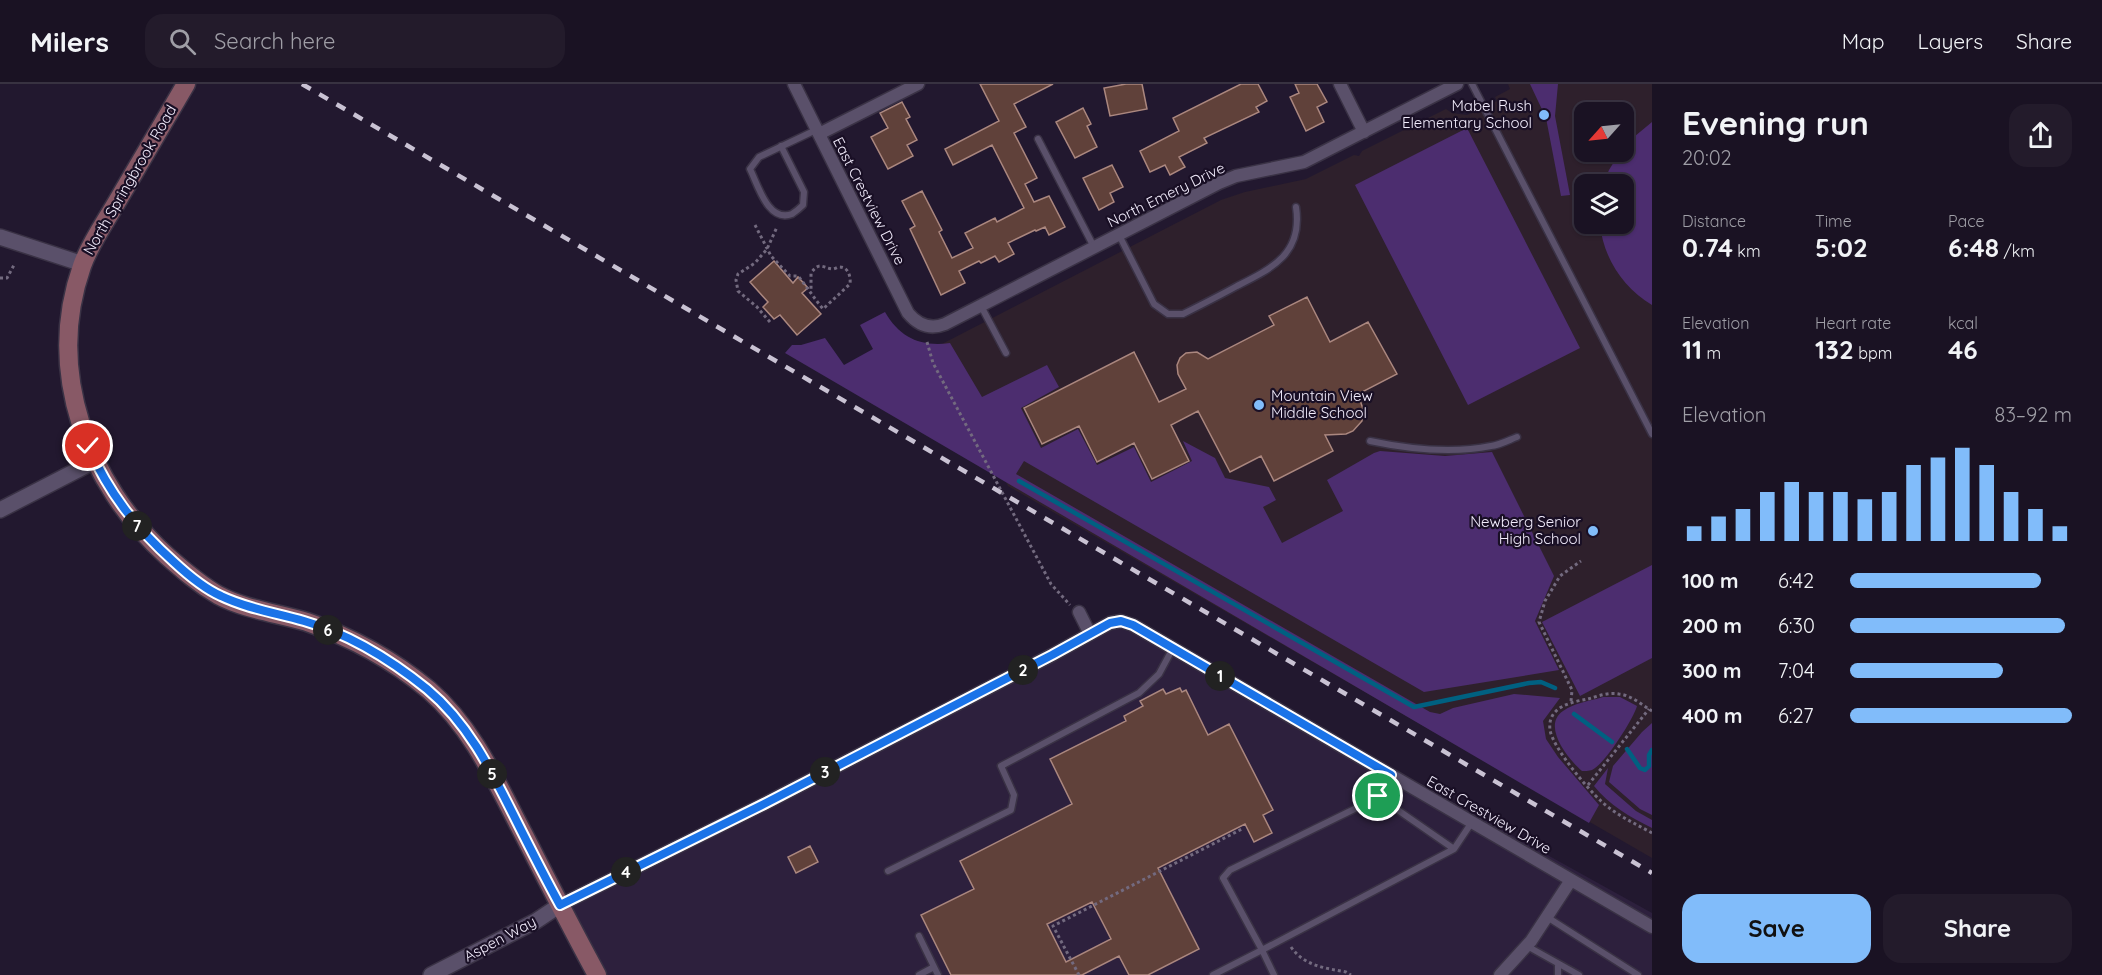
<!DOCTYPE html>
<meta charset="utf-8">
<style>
body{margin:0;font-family:Quicksand,sans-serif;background:#231b2b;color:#f1f3f6;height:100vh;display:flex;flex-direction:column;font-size:22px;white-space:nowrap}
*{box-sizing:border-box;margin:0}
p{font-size:20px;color:#9f9ea6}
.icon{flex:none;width:33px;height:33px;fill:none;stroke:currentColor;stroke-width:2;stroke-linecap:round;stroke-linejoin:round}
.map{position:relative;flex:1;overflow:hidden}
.drawer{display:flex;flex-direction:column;background:#1a1223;width:450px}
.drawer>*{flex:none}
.needle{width:39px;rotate:243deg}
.tools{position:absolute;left:1574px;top:18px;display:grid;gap:12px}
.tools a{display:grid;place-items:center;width:60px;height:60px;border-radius:12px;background:#1a1223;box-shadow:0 2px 4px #0004,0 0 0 2px #383241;font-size:30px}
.pin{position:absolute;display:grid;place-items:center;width:51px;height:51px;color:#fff;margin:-26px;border:3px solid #fff;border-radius:50%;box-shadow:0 2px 6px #0007}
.km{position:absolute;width:30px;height:30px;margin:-15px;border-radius:50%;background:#222;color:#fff;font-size:16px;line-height:30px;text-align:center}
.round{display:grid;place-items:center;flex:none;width:63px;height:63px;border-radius:18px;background:#231b2b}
.overview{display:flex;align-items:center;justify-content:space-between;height:102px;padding:0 30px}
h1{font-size:33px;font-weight:800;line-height:45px}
.stats{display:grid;grid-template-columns:repeat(3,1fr);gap:9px;height:102px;padding:6px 30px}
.stats div{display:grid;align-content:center}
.stats b{font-size:26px;font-weight:800}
.stats small{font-size:16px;font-weight:400}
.stats p{font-size:16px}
.chart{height:168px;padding:12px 30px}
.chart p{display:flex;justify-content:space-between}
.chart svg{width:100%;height:108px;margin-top:6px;stroke:#81bcfa;stroke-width:6}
.button{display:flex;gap:12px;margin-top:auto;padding:12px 30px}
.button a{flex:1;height:69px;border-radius:18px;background:#81bcfa;color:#111;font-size:24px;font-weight:800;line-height:69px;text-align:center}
.button a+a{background:#231b2b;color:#f1f3f6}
ul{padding:0 30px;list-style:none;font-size:20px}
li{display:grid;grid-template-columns:96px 72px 1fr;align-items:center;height:45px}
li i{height:15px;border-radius:8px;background:#81bcfa}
header{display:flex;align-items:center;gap:36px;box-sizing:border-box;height:84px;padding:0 30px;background:#1a1223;border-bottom:2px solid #383241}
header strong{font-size:28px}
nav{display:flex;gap:33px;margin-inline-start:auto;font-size:21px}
.search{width:420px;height:54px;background:#231b2b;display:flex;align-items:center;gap:15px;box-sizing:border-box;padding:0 21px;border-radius:18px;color:#9f9ea6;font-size:22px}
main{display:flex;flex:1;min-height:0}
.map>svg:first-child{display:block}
</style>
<header>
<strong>Milers</strong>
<div class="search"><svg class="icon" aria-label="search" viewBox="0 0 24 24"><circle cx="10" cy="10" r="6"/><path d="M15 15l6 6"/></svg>Search here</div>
<nav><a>Map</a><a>Layers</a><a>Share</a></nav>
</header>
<main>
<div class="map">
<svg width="1652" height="891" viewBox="0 0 1652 891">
<rect width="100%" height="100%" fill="#22182f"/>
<path fill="#2d203d" d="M1133 541 1652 829V891H595L560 821 1090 550Z"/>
<path fill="#2e202c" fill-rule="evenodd" d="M1508 0H1652V774L1008 402 938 262 1221 116 1245 108 1306 95 1354 71 1359 72 1362 67 1446 25 1452 29 1467 31 1497 17 1495 13 1510 5ZM1584 28H1623V68H1584ZM1584 100H1623V140H1584Z"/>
<path fill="#4c2d6f" d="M1530 0H1558L1555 32 1570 111 1561 112 1546 34Z
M1652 38V221C1623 204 1603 173 1600 140H1623V100H1603L1609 86 1620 68H1623V62Z
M1467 44 1580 264 1468 321 1355 101Z
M885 228C900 254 921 263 950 259L982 313 1047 281 1059 303 1021 324 1041 364 1078 345 1097 381 1134 363 1151 398 1192 377 1183 357 1215 374 1225 394 1269 403 1276 416 1263 423 1282 459 1343 427 1327 396 1374 369 1380 367 1445 372 1492 368 1554 492 1535 537 1559 586 1424 608 1024 377 1016 390 1430 628 1440 630 1453 624 1514 610 1560 614 1543 637 1546 655 1558 673 1599 721 1589 739 785 269 792 261H801L825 254 844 281 873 265 860 241Z
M1652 481V574L1580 612 1542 538Z
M1603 613H1620L1637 622C1633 636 1604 681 1592 686 1590 687 1583 687 1582 687 1569 676 1541 642 1563 627 1574 619 1590 617 1603 613Z
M1652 639V731L1640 725 1609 698 1613 682 1642 648Z
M1608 684 1605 700 1636 727 1652 736V744C1630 733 1609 721 1594 702Z"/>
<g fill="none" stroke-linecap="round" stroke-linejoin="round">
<path stroke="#006081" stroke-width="4.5" d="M1019 397 1414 623 1529 599 1541 598 1555 604
M1574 630 1612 658
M1627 665 1640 684 1645 686 1649 682V671L1652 666"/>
</g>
<path fill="#60413a" stroke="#ab877f" stroke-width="1.5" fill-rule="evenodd" d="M980 0H1053L1014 20 1026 43 1014 49 1037 94 1025 100 1034 118 1049 112 1065 143 1049 151 1045 143 1036 147 1035 146 1008 159 1014 170 999 178 995 172 981 179 979 177 959 187 965 199 941 211 910 145 915 142 902 117 922 107 942 146 939 148 952 174 973 164 965 149 995 134 997 138 1024 124 992 61 953 81 945 65 999 37Z
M1126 0H1142L1147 25 1110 32 1104 4Z
M1241 0H1258L1267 17 1256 23 1259 28 1204 54 1207 59 1179 73 1185 83 1170 91 1165 81 1150 88 1140 67 1179 47 1173 34Z
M1295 0H1317L1327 18 1317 23 1324 38 1306 47 1290 13 1299 9Z
M902 18 910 33 906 35 917 56 907 61 913 72 888 85 871 53 888 44 880 29Z
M1083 24 1091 40 1087 42 1097 63 1075 74 1056 38Z
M1112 81 1123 103 1110 109 1114 118 1099 126 1083 94Z
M774 177 793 199 798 193 808 204 802 209 821 230 797 251 780 231 774 235 763 223 768 218 750 198Z
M1307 213 1330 258 1368 238 1397 290 1358 310 1363 325 1362 337 1353 347 1346 350 1325 351 1333 367 1274 397 1261 372 1230 388 1198 327 1171 341 1189 377 1152 395 1134 359 1097 378 1079 342 1042 360 1024 324 1134 268 1159 318 1186 305 1178 290 1177 281 1180 274 1186 269 1197 268 1208 275 1274 241 1269 232Z
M1180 604 1182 608 1186 606 1208 651 1229 640 1273 726 1263 731 1272 749 1254 758 1245 740 1158 784 1199 865 1148 891H1129L1119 872 1082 891H951L921 831 974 805 960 777 1072 720 1050 675 1126 637 1124 632 1143 622 1140 617 1163 605 1166 610ZM1092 818 1111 855 1066 878 1047 840Z
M810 762 818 778 796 789 788 773Z"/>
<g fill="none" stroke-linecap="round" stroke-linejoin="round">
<defs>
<path id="service" d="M1472 0 1652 350
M1038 55 1094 163
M781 62 804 108 803 121C800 124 795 128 792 130 768 139 758 101 750 85L759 73 816 46
M1119 151 1154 220 1168 230H1183C1201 221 1219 212 1237 202 1273 184 1303 169 1296 123
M981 222 1006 269
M1370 357C1408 365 1452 370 1491 362 1500 361 1509 356 1517 353
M1391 692 1379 713 1230 786 1223 794 1262 866 1454 765 1472 738
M1379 713 1454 765
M888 787 1011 726 1014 711 1001 682 1139 609 1159 590 1173 564
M1547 833 1638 891
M919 852 938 891
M1527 862 1579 891
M1558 880V891
M919 891 934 883
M1213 891 1262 866 1274 891"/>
<path id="minor" d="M794 0 908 229C918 241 930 246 945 240L1219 99 1236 92 1304 78 1457 0
M1340 0 1364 48
M819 50 918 0
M1079 528 1090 550
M560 821 764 720 1052 571 1110 539 1121 537 1133 541 1652 843
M1500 891 1531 857 1571 796"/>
<path id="tertiary" d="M0 153 83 180
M0 426 95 377
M431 891 536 837 560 821"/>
<path id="secondary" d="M186 0C163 39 141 77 118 116 106 137 90 159 82 182 45 287 87 400 167 472 184 487 199 500 218 511 246 526 278 529 307 538 351 553 393 576 429 606 474 645 497 700 524 751 548 798 572 845 597 891"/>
</defs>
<use href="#service" stroke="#3a3245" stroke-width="9"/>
<use href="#minor" stroke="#3a3245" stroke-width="15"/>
<use href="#tertiary" stroke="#3a3245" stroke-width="18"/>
<use href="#secondary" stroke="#3a3245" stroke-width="21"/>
<path stroke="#736a7f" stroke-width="3" stroke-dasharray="3 3" stroke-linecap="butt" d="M755 141 771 172 790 192H798C807 203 814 214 823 225L850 200C851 192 848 182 838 183 836 184 834 185 833 185 822 184 820 177 811 189V207
M0 194H7L14 181
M770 238 757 223 738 207 736 196 738 190 755 179 767 165 777 143
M927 258 933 279 1051 500 1070 521
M1571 617 1572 606 1539 538 1545 517 1560 492 1581 477
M1652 627C1642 621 1631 611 1619 610 1609 608 1598 612 1588 615 1571 618 1547 623 1550 646 1553 664 1587 704 1601 717 1616 731 1634 739 1652 749
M1588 701 1649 625
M1291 863C1304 882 1325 884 1346 888L1351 891
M1079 891 1053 842 1242 745"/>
<use href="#service" stroke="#5a506a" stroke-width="6"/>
<use href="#minor" stroke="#5a506a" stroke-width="12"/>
<use href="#tertiary" stroke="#5a506a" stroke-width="15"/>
<use href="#secondary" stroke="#885966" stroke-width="18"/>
<path stroke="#c9c2d3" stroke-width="4.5" stroke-dasharray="10 10" stroke-linecap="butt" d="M302 0 1652 789"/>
</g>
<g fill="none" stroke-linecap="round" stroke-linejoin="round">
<defs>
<path id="route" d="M88 362C109 409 135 443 174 478 188 491 203 504 221 512 248 525 277 529 304 537 349 550 391 576 427 605 468 639 491 686 514 732 529 762 544 792 560 821L764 720 1052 571 1110 539 1121 537 1133 541 1391 691 1378 712"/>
</defs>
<use href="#route" stroke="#fff" stroke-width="12"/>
<use href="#route" stroke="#1a73e8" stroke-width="8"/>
</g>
<g fill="#81bcfa" stroke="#190f25" stroke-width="2">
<circle cx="1544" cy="31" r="6"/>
<circle cx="1259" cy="321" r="6"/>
<circle cx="1593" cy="447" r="6"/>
</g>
<g text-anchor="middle" stroke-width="4.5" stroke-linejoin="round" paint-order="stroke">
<g font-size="15" fill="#f2ecfc" stroke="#190f25" text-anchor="end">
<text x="1532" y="27">Mabel Rush<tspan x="1532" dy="17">Elementary School</tspan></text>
<text x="1271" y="317" text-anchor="start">Mountain View<tspan x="1271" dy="17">Middle School</tspan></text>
<text x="1581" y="443">Newberg Senior<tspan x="1581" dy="17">High School</tspan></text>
</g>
<g font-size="15" fill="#f2ecfc" stroke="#190f25">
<text transform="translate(130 96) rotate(-60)" y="5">North Springbrook Road</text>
<text transform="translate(1166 111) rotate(-26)" y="5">North Emery Drive</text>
<text transform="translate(869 117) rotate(63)" y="5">East Crestview Drive</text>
<text transform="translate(1489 731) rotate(30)" y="5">East Crestview Drive</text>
<text transform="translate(500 855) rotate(-28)" y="5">Aspen Way</text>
</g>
</g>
</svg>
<div class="tools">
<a><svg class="needle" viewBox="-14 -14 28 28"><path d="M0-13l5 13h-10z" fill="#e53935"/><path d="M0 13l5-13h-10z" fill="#9f9ea6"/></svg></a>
<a><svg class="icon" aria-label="layers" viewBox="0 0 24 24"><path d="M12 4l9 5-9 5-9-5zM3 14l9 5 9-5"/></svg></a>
</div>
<div class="pin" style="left:1378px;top:712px;background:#1e9e55"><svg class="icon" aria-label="arrive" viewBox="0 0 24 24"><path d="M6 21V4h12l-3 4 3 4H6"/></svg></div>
<div class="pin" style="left:88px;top:362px;background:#d93025"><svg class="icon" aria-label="check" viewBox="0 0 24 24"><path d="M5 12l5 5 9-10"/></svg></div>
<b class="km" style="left:1220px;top:592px">1</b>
<b class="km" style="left:1023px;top:586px">2</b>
<b class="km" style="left:825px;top:688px">3</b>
<b class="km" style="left:626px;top:788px">4</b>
<b class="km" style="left:492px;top:690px">5</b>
<b class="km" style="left:328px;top:546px">6</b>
<b class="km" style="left:137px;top:442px">7</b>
</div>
<section class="drawer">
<div class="overview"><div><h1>Evening run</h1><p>20:02</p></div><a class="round"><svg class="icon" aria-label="share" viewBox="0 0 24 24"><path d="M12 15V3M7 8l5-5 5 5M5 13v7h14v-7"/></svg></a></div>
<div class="stats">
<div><p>Distance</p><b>0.74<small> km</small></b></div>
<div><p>Time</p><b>5:02</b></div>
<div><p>Pace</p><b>6:48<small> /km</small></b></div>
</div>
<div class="stats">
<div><p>Elevation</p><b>11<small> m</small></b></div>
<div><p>Heart rate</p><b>132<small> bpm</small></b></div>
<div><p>kcal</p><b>46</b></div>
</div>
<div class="chart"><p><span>Elevation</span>83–92 m</p>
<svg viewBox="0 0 160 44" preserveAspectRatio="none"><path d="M5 44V38M15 44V34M25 44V31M35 44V24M45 44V20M55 44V24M65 44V24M75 44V27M85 44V24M95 44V13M105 44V10M115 44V6M125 44V13M135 44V24M145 44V31M155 44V38"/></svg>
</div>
<ul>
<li><b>100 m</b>6:42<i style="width:86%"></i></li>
<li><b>200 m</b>6:30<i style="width:97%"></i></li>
<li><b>300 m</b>7:04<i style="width:69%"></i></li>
<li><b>400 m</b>6:27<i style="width:100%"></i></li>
</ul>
<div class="button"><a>Save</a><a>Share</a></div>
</section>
</main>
